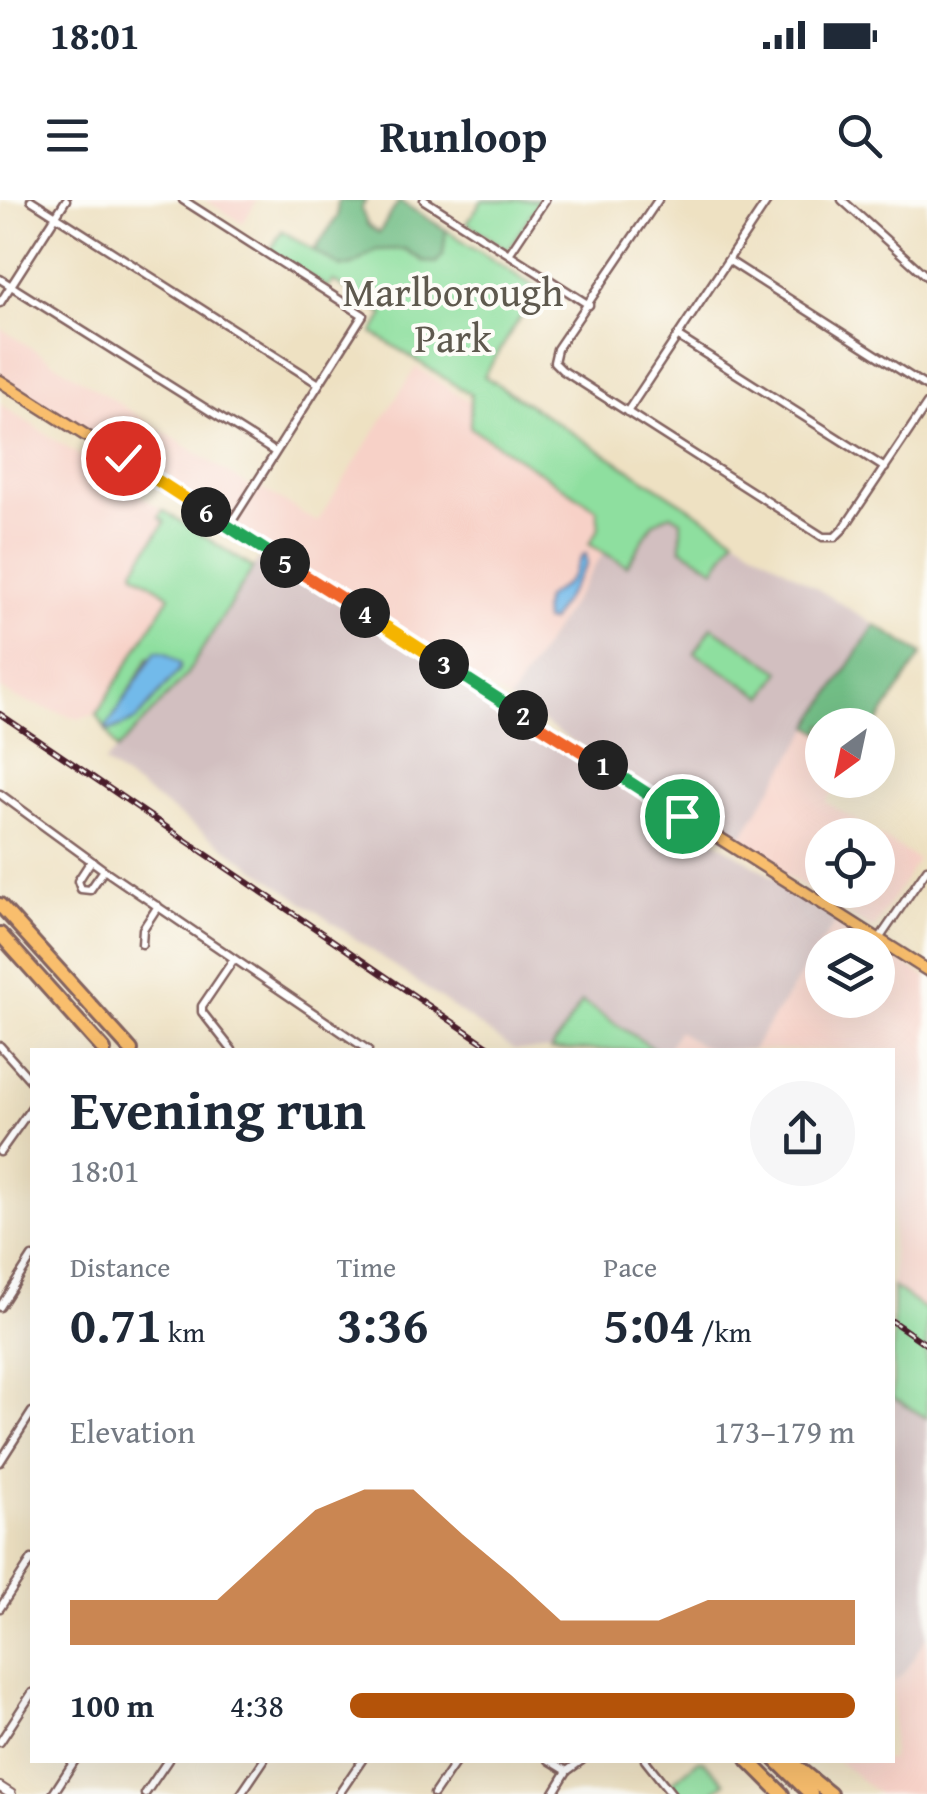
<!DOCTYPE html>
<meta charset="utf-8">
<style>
body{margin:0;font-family:"Gentium Book Plus",serif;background:#f6f6f7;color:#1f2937;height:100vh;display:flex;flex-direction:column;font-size:38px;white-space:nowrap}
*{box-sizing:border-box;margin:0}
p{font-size:32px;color:#747a83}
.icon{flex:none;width:55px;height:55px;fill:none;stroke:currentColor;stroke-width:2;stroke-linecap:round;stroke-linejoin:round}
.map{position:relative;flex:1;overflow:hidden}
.side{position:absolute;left:30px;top:848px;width:865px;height:715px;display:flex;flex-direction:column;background:#fff;border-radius:0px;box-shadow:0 10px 40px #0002}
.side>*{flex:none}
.needle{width:65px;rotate:213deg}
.tools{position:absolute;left:805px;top:508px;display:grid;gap:20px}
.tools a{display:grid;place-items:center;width:90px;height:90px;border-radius:50%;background:#fff;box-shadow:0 10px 40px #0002;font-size:50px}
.pin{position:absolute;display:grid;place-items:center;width:85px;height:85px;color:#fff;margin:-42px;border:5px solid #fff;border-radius:50%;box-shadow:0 2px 10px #0007}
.km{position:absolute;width:50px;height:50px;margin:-25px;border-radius:50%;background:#222;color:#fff;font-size:28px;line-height:50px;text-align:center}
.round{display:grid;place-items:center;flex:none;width:105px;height:105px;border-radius:52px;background:#f6f6f7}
.head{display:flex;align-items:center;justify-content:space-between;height:170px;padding:0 40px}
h1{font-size:55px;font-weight:800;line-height:75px}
.stats{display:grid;grid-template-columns:repeat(3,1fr);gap:15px;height:170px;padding:10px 40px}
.stats div{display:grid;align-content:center}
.stats b{font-size:50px;font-weight:800}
.stats small{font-size:28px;font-weight:400}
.stats p{font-size:28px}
.chart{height:280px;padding:20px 40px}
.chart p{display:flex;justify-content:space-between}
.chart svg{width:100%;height:180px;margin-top:10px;fill:#b45309;opacity:.7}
ul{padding:0 40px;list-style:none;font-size:32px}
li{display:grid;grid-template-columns:160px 120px 1fr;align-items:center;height:75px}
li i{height:25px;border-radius:12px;background:#b45309}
.status{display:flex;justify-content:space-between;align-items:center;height:70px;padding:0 50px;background:#fff;direction:ltr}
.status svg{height:28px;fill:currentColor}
header{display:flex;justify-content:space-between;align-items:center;height:130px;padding:0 40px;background:#fff;font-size:45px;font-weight:800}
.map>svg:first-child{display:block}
</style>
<div class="status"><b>18:01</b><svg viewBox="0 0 49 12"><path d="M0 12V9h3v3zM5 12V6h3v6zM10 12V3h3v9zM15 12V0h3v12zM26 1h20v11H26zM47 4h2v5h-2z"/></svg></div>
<header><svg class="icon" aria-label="menu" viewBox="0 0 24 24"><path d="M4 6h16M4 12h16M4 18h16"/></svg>Runloop<svg class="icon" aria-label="search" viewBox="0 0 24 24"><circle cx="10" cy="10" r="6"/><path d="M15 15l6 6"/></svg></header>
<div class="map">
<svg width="927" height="1594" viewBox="0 0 927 1594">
<rect width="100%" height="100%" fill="#fdfcf7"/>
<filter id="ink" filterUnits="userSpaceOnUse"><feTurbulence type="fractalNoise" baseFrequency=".01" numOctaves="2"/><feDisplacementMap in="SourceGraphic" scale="20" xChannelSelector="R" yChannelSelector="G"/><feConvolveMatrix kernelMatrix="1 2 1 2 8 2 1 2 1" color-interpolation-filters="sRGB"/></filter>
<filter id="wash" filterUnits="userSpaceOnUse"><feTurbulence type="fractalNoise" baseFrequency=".0048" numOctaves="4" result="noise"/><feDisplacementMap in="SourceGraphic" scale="40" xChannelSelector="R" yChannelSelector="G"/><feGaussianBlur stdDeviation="2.25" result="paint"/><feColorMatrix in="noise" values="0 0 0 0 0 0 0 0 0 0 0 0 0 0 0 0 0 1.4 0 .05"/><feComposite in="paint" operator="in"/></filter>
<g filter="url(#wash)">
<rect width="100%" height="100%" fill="#eee1c2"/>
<path fill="#f7d1c7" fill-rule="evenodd" d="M205 0H257L243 23Z
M0 128 252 288 255 284 317 322 416 167 471 203 470 227 597 309 599 328 590 343 604 352 509 501 0 177Z
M0 204 163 310 159 316 166 321 136 373 171 395 97 514 79 519 15 498 0 488Z
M810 526 822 534V580H840L826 602 918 660 873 729 736 645ZM822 635H878V690H822Z
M836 721 874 745H822V800H878V747L927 778V1111L893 1087 892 850H752Z
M678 831 709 850H667Z
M927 1436V1594H878L837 1560H892L893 1482 904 1473Z"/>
<path fill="#d2bfc0" d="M670 314 681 320V348L714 368 735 337 875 425 736 645 509 501 604 352 627 366 654 323Z
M262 354 838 718 752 850H709L678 831 667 850H656L582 803 551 850H514L104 563 185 477Z
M893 1198 927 1218V1436L904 1473 893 1482Z"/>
<path fill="#8edf9f" stroke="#6c7f65" stroke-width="2.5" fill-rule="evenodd" d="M482 0H540L508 50 467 23Z
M368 26 425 62 446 30 538 89 484 176 735 337 715 369 681 348V320L671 314 653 323 627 366 589 344 599 328 597 309 470 227 471 195 373 133 384 114 333 81 328 88 270 51 282 31 341 67Z
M163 310 253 368 185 477 117 550 97 514 170 396 135 373 134 369 165 322 159 317ZM149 457 180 469 136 520 110 531 107 528Z
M712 427 781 471 764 497 695 453Z
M582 802 656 850H551Z
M893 1087 927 1111V1218L893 1198Z
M699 1560H703L725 1582 711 1594H670L674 1591 669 1585Z"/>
<path fill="#72be86" stroke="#5e6e58" stroke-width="2.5" d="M338 0H366L361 9 368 26 379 33 399 1 446 30 443 55 436 63 425 62 405 49 376 50 353 65 341 67 314 51 337 17Z
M875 425 922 454 876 525H822V534L810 526Z"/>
<path fill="#72baea" stroke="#5e6c8a" stroke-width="2.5" d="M586 354 587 364 550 422 544 421C541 388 549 400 566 383 574 376 577 363 583 355Z
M156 451 166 453 180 463V469L136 520 110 531 106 528Z"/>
</g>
<g filter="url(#ink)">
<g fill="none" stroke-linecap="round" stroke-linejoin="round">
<defs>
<path id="minor" d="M31 0 319 184
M183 0 363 115 229 326
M424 0 589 105
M658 0 557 149 554 162 562 170 823 337H835L844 328 927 204
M842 0 927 77
M509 54 545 0
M728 60 927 187
M0 79 275 252
M0 103 66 0
M677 136 885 268
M627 212 768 0
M0 594 104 670 368 850
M91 661 78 681 81 689 90 690 104 670
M879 739 927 669
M142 744 143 729 158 706
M0 846 32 882
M232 850 202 812V806L234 759
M0 952 32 907
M0 1107 32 1057
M0 1262 32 1212
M0 1408 32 1359
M0 1542 32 1493
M549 1560 567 1571
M645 1560 672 1594
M53 1594 75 1560
M145 1594 168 1560
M241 1594 264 1560
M339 1594 362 1560
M434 1594 457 1560
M553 1594 567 1571 582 1560"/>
<path id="tertiary" d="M0 1587 11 1594"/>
<path id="primary" d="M0 181 927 770"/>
<path id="motorway" d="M0 705 131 850
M0 734 104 850
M748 1560 782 1594
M776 1560 811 1594
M788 1560 830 1594"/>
</defs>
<use href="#minor" stroke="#836360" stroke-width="11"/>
<use href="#tertiary" stroke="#836360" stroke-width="12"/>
<use href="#primary" stroke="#836360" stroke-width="15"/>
<use href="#motorway" stroke="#836360" stroke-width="18"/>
<use href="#minor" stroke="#fff" stroke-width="6"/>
<use href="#tertiary" stroke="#fff" stroke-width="8"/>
<use href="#primary" stroke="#f9be6d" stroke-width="10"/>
<use href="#motorway" stroke="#f9be6d" stroke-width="12"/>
<defs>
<path id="rail" d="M0 514 494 850
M892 1121 927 1145"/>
</defs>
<use href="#rail" stroke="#4a1f2b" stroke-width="6"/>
<use href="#rail" stroke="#fdfcf7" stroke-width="2.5" stroke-dasharray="8" stroke-linecap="butt"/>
</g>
</g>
<g fill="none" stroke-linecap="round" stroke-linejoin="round" filter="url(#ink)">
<defs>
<path id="split-1" d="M603 565 682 616"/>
<path id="split-2" d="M523 515 603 565"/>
<path id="split-3" d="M444 464 523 515"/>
<path id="split-4" d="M365 413 444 464"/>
<path id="split-5" d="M285 363 365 413"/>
<path id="split-6" d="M206 312 285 363"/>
<path id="split-7" d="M123 258 206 312"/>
</defs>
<use href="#split-1" stroke="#fff" stroke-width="20"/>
<use href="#split-2" stroke="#fff" stroke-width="20"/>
<use href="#split-3" stroke="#fff" stroke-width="20"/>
<use href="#split-4" stroke="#fff" stroke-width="20"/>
<use href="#split-5" stroke="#fff" stroke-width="20"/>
<use href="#split-6" stroke="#fff" stroke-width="20"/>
<use href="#split-7" stroke="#fff" stroke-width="20"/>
<use href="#split-1" stroke="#22a559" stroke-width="12"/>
<use href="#split-2" stroke="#f0652b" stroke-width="12"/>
<use href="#split-3" stroke="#22a559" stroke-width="12"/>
<use href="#split-4" stroke="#f5b400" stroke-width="12"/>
<use href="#split-5" stroke="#f0652b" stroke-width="12"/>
<use href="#split-6" stroke="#22a559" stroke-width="12"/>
<use href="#split-7" stroke="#f5b400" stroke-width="12"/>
</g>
<g text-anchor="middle" stroke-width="8" stroke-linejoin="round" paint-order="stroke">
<g font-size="40" fill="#5e594e" stroke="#fdfcf7">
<text x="453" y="106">Marlborough<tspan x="453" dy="46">Park</tspan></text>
</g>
</g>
</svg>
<div class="tools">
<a><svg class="needle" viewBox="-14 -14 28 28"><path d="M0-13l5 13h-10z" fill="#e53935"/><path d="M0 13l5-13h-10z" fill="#747a83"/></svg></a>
<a><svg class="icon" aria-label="locate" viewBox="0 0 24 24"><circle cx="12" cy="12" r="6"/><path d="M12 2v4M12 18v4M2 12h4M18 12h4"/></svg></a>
<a><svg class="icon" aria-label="layers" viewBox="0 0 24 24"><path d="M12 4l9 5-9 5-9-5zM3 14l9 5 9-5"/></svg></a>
</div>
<div class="pin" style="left:682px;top:616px;background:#1e9e55"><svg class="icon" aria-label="arrive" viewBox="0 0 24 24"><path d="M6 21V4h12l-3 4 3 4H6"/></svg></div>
<div class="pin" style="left:123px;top:258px;background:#d93025"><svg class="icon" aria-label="check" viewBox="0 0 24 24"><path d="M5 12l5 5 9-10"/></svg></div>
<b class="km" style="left:603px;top:565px">1</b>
<b class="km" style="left:523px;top:515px">2</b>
<b class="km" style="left:444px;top:464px">3</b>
<b class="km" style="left:365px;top:413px">4</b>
<b class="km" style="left:285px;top:363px">5</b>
<b class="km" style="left:206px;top:312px">6</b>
<section class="side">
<div class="head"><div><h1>Evening run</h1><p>18:01</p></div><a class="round"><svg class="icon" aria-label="share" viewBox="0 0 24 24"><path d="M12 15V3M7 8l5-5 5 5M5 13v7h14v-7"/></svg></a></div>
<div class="stats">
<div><p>Distance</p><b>0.71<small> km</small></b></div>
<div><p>Time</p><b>3:36</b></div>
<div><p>Pace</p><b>5:04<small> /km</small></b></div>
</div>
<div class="chart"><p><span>Elevation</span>173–179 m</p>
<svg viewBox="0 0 160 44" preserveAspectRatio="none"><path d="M0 44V33L10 33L20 33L30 33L40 22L50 11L60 6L70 6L80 17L90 27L100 38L110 38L120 38L130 33L140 33L150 33L160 33V44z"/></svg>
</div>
<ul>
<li><b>100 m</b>4:38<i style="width:100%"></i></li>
</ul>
</section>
</div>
